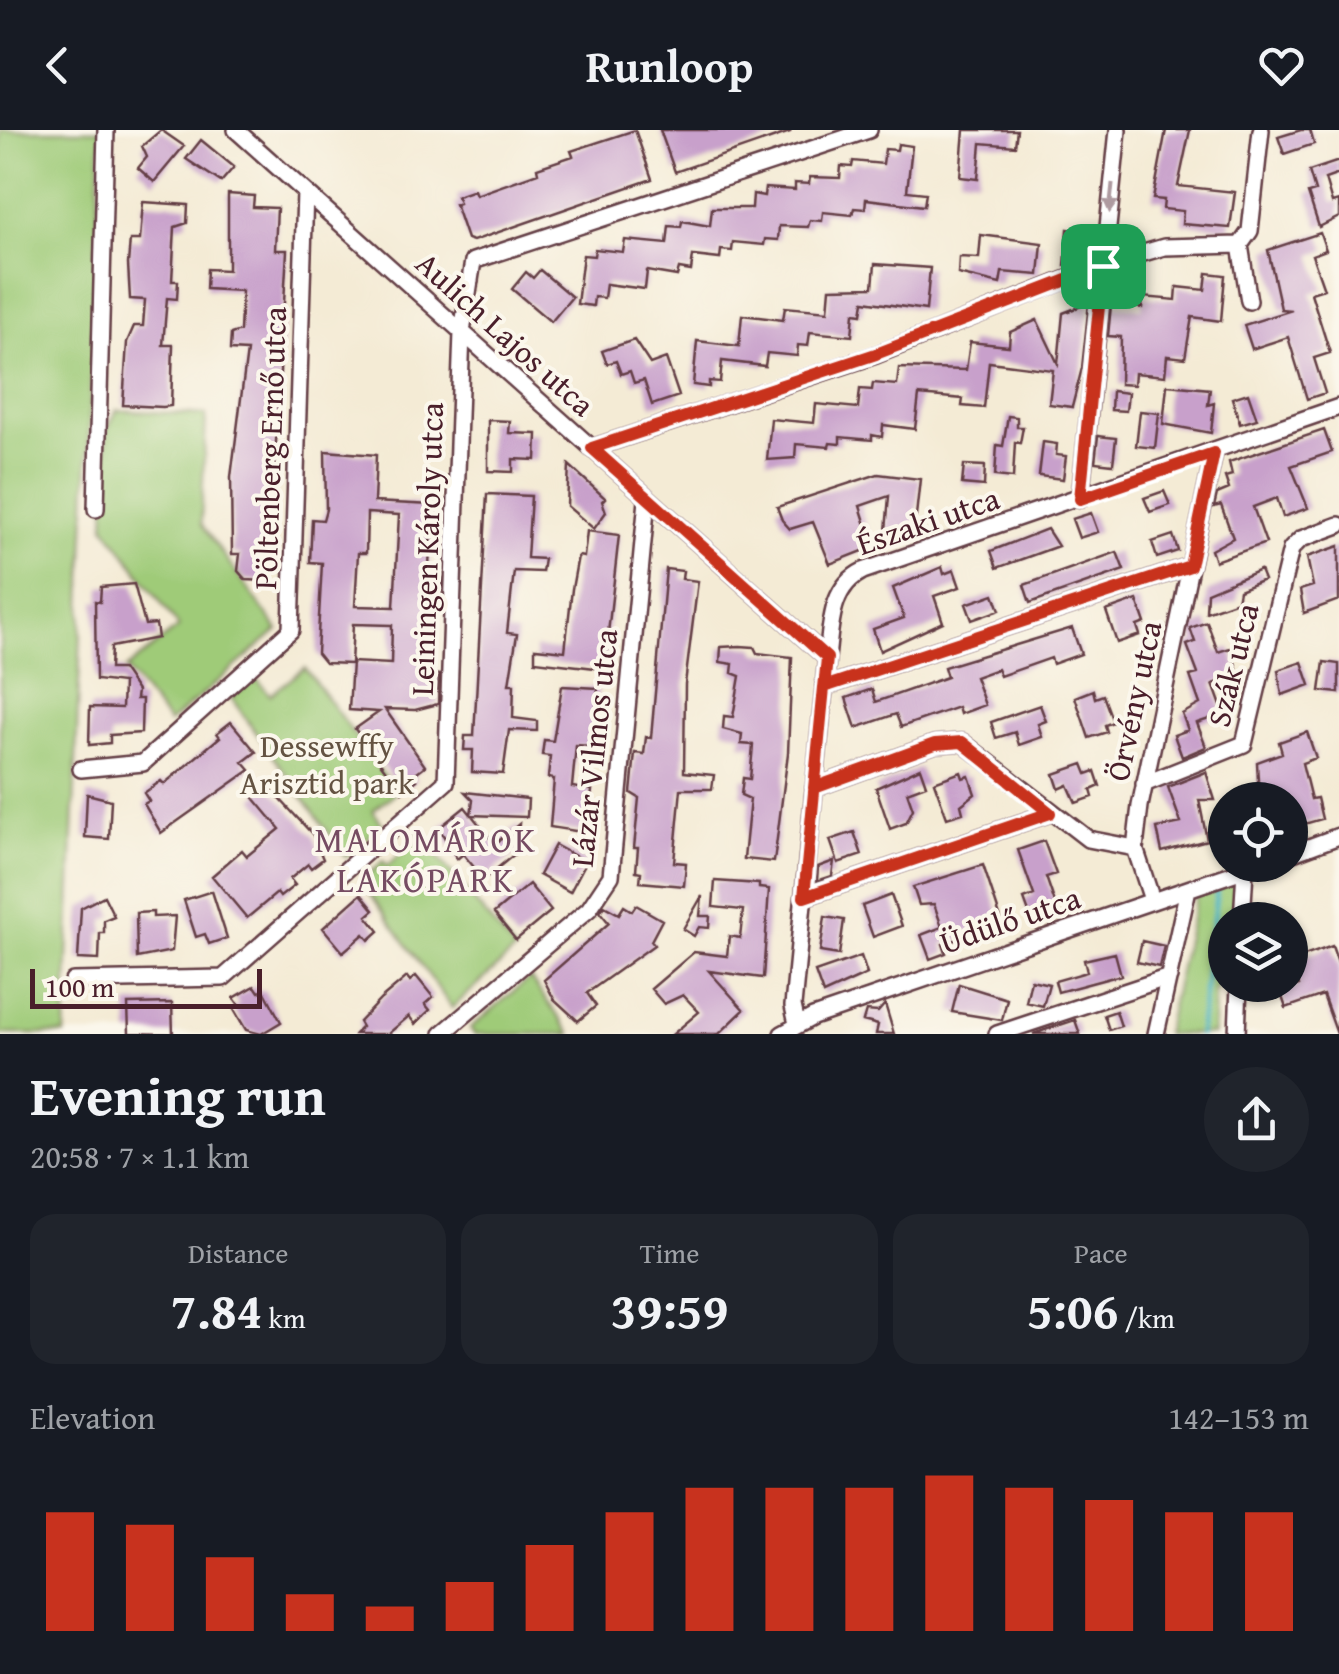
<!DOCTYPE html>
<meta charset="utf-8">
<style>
body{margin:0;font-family:"Gentium Book Plus",serif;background:#20242c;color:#f1f3f6;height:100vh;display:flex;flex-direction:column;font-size:38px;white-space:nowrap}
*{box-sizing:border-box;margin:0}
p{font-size:32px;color:#9ea1a6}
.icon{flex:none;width:55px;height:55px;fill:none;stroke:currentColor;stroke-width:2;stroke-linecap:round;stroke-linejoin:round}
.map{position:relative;height:904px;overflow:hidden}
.panel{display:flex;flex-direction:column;background:#171b24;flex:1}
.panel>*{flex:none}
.fabs{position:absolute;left:1208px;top:652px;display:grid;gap:20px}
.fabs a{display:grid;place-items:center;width:100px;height:100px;border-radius:50%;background:#171b24;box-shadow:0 2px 8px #0004;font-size:50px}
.scale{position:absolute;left:30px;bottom:25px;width:232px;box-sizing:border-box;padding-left:10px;border:5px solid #4a1f2b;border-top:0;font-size:28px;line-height:35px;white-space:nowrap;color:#4a1f2b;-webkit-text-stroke:8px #fbf7ec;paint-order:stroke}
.pin{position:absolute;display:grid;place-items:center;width:85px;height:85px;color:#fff;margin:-42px;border-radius:20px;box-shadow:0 5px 15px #0006}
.round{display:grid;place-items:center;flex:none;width:105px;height:105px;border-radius:52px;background:#20242c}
.summary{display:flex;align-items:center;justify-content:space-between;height:170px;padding:0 30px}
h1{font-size:55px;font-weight:700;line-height:75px}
.metrics{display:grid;grid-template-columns:repeat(3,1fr);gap:15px;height:170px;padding:10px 30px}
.metrics div{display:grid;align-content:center;border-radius:25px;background:#20242c;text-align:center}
.metrics b{font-size:50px;font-weight:700}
.metrics small{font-size:28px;font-weight:400}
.metrics p{font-size:28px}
.chart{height:280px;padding:20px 30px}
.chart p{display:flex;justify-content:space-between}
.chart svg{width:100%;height:180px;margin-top:10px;stroke:#c8321e;stroke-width:6}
header{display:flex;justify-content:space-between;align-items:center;height:130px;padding:0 30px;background:#171b24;font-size:45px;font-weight:700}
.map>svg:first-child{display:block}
</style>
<header><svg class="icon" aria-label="back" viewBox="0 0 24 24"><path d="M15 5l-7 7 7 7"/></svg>Runloop<svg class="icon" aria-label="heart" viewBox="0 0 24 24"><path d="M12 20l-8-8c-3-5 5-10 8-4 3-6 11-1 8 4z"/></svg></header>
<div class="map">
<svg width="1339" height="904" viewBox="0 0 1339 904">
<rect width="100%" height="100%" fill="#fbf7ec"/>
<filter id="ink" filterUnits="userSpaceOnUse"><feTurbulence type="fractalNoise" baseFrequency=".01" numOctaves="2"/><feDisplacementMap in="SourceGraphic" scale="20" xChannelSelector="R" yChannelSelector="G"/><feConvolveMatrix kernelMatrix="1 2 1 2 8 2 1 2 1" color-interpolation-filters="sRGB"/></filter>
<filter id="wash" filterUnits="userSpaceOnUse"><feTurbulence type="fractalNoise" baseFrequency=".0048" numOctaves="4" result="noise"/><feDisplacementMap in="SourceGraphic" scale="40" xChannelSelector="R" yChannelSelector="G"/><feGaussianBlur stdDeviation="2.25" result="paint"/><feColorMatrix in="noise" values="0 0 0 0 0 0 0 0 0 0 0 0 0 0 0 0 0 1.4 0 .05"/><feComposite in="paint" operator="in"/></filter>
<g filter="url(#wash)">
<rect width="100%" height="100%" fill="#f4ebd5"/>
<path fill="#9fcb78" stroke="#747552" stroke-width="2.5" d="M0 0H101L65 904H0Z
M117 280 206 285 201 394 278 500 169 593 126 539 179 497 105 396 107 300Z
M305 538 396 662 373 681 383 695 346 727 231 568 256 548 270 565Z
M416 700 515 821 452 878 361 751 383 731 387 736 417 710 413 704Z
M1235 747 1234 790H1225V851L1214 860 1213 904H1165L1198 757Z
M530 848 571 904H474L470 898Z"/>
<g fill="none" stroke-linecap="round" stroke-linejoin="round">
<path stroke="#47b4c3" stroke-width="5" d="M1220 731V727
M1199 904 1217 758"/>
</g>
<g id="blocks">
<path fill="#c8a0cb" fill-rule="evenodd" d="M161 0 184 16 154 52 138 38 147 27 142 16Z
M635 0 652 49 473 111 467 109 455 74 459 73 457 66 474 60 476 65 538 43 537 38 573 26 571 21Z
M660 0H789L790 2 675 42Z
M964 0H1017L1015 16 981 13 978 49 960 47Z
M1166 0H1190L1178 56 1235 62 1230 98 1182 94 1183 81 1163 79 1164 70 1153 69Z
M1301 0H1310L1314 14 1284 24 1278 7Z
M201 10 234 37 221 52 186 29Z
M898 14 912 16 907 61 926 63 924 76 866 69 865 79 854 78 852 85 823 82 822 91 810 90 808 97 779 96 778 110 765 109 764 115 733 112 732 121 721 120 720 129 693 126 691 141 679 139 677 146 647 141 645 159 606 154 604 168 594 167 593 176 577 174 583 125 594 126 595 119 623 122 625 110 667 114 669 96 681 97 682 91 710 96 712 78H752L753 64 764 66 765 58 795 60V53L809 54 810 47 840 48 841 36 852 37 853 31 883 34 885 19 897 20Z
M1339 31V44L1325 49 1332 73 1339 71V87L1319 97 1308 63 1315 61 1309 41Z
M228 64 254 66 253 77 277 78 275 120H287L268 451 246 450 238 441 240 424H232L231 347 247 221 230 220 231 204 240 201 242 161 206 159 207 139 228 140Z
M143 72 188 75 187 93 175 97 172 151H178L177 169 167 168 163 215H173L171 276 163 277 123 275 127 212 134 196H143L145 170 130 169 128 134 130 110H140Z
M1068 99 1093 102 1090 128 1070 136H1065Z
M1320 103 1326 120 1312 125 1324 159 1311 163 1330 223 1314 228 1325 263 1307 269 1288 207 1252 219 1244 195 1292 180 1281 179 1268 120Z
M981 105 1042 113 1039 145 1002 142 1000 154 958 144 959 127 979 128Z
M875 134 930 138 926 180 864 171 862 184 854 183 852 206 810 202 808 216 798 215 797 226 767 223 765 236 722 231 720 252 709 251V257L693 255 697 211 739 216 742 185 783 190 785 177 828 181 830 158 873 157Z
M540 140 572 167 551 192 512 159 526 142 533 148Z
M1207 143 1225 145 1221 191 1192 187 1185 228 1167 226 1165 246 1135 243 1134 255 1120 254 1121 207 1108 206 1111 175 1142 178 1143 167 1176 170 1177 157 1205 160Z
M1089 173 1082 238 1072 277 1049 274 1053 240 989 232 984 278 962 276 963 269 919 265 915 299 883 295 882 307 872 305V310L840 307V314L830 313 829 317 796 314 795 328 767 330 771 289 814 293 816 274 858 278 860 259 872 260 873 253 897 255 899 238 966 240 970 212 1009 216 1010 202 1037 190 1058 234 1063 183Z
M634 210 650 234 666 228 679 266 652 275 644 250 634 253 630 241 621 244 616 231 607 234 602 221Z
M1167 255 1210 259 1208 275 1214 273 1211 303 1163 294Z
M1112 261 1128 263 1126 281 1111 280Z
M1248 263 1257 289 1240 294 1232 268Z
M1140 281 1159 283 1155 318 1136 316Z
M1008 286 1017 287V297H1023L1020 313 1015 312 1013 348 995 346 997 315 1003 316Z
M488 290 510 291 509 303 537 304 536 330 513 329V342L488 341Z
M1324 300 1332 322 1291 336 1308 378 1283 387 1277 368 1253 377 1266 413 1215 431 1211 420 1233 408 1221 375 1214 377 1217 364 1229 359 1225 347 1232 345 1229 332Z
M1098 306 1116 308 1113 334 1095 332Z
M1043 312 1057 314 1056 325 1066 326 1063 349 1039 346Z
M325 321 376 325 374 372 432 375 429 437H434L433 448H442L441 472H434L429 544 439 545 438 574 415 580 385 579 425 636 413 645 417 650 402 662 355 599 379 582 349 580 352 532 391 534 392 495 353 494 351 534 325 533 317 523 322 433 310 432 312 389 323 390 326 379ZM367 383 399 385 394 477 355 476 358 423H366Z
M569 335 605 368 602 371 606 382 594 399 567 376Z
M964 335 985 336 984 356 962 354Z
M878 344 920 349 914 404 886 401 889 366 860 376 873 417 830 434 813 392 790 399 782 390 777 377Z
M1164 361 1170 375 1150 382 1144 368Z
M487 364 531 366 527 428 544 429 542 442 514 441 507 503 517 504 509 554H514L513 588 537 591V601L509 600 503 644 472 642 473 620H464L465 606H474Z
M1091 383 1098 402 1079 408 1072 389Z
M1047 399 1058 416 997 438 991 421Z
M587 401 619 405 604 539 535 531V518L565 521 572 459 578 426 584 427Z
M1173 405 1178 421 1157 428 1152 412Z
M1339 416V470L1304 483 1300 460 1313 456 1307 427Z
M1117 422 1124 440 1030 473 1024 455Z
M942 437 944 444 954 440 960 457 934 466 943 492 880 521 873 499 904 488 893 458Z
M666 439 683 441 682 449 698 451 685 554 684 642 714 645 712 659H681L674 732 686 733 684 756 640 752 641 742 636 741 638 718H634L639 668 631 663 635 623 644 624 646 607 651 608Z
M1260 440 1264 450 1239 460 1237 471 1206 482 1207 462Z
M134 454 145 495 156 494 158 508 111 517 110 539H122L137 561 136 569H142L141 603 110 605V613L89 615 90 577 122 578 123 553 96 550 95 471 100 472 101 457Z
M994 464 1000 480 972 490 966 474Z
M1137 470 1145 493 1137 496 1140 505 1117 513 1106 481Z
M1207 492 1218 522 1230 518 1237 538 1232 540 1235 547 1213 554 1224 584 1197 593 1206 617 1182 627 1174 605 1188 600 1182 584 1200 574 1190 546 1198 544 1187 515 1195 512 1190 498Z
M1072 498 1081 524 1053 534 1051 528 1000 546 997 539 975 547 985 575 960 584 958 577 901 597 896 584 856 598 846 568 872 559 876 572 947 547 944 537Z
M740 516 754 517 757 523 792 527 788 623 774 732 744 729 750 669 741 665 743 648 750 649 753 615 741 614 742 604 723 599 724 586 733 587 740 546 732 543 733 534 720 532 721 517Z
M1302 532 1310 555 1282 565 1278 540Z
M1324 532 1339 534V563L1320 561Z
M562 556 598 558 593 616 576 615 572 657 592 660 588 703 550 697 554 649 548 648 550 626 542 625 544 610 553 611Z
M1093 560 1095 568 1103 565 1113 592 1105 595 1107 602 1089 608 1075 567Z
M1040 575 1046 591 1038 594 1042 607 1019 615 1015 602 996 608 991 592Z
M231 592 256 622 243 632 250 640 161 703 144 674 149 671 144 663 161 651 164 654 220 607 217 603Z
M1307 602 1316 628 1302 633 1311 669 1317 668 1322 689 1294 697 1290 670H1259L1257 632 1282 623 1279 612Z
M1083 634 1087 644 1095 641 1100 656 1091 660 1093 667 1076 673 1068 655 1059 659 1054 644Z
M920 638 926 655 907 662 913 679 906 693 890 699 876 658Z
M961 642 963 648 969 646 975 664 961 675 963 683 947 688 934 652Z
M1206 642 1215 670H1199L1207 710 1162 722 1157 698 1181 693 1168 657Z
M268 656 313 705 323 729 311 738 308 734 290 749 295 755 280 767 277 763 247 788 212 746 242 720 247 726 280 699 254 668Z
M465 662 528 669 527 687 471 685 473 670Z
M87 664 111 670 109 709 85 707Z
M465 677 495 714 519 694 516 723 484 749 463 724 457 729 439 698Z
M854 702 862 725 838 733 830 710Z
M1044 711 1056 744 1046 747 1057 779 1031 788 1024 769 1034 765 1018 720Z
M555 715 586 732 570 762 539 745Z
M834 731 832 746 817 751 818 737Z
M983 735 1001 789 962 803 964 807 943 814 946 823 930 829 921 805 942 797 934 774 919 775 913 757Z
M715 751 759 754V758L769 759 763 848 709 841 744 880 719 904H673L699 882 683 865 664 874 651 859 694 822 727 826 729 806 740 808 743 780 713 777Z
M529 754 551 781 516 810 494 783Z
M212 761 227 808 209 814 205 804 196 807 184 770Z
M361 764 374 780 367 786 379 801 369 810 364 804 343 822 323 798Z
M891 765 902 796 873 807 862 776Z
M104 766 114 786 104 790V803H100L99 830 78 829 81 778Z
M702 766 700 786H710L709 798 699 797 694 806 683 799Z
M636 775 662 790 651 811 654 815 587 863 596 876 578 891 554 869 544 850 609 793 600 782 604 776 619 784 624 776 632 781Z
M153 782V787L175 786 172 821 137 828 136 783Z
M825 787 844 790 839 825 820 822Z
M1142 811 1164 816 1159 837 1137 832Z
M1332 816 1339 836 1337 904 1323 865 1286 878 1280 861 1299 855 1290 831Z
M1115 823 1121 845 1058 862 1055 851 1087 842 1084 830Z
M861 826 867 844 823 864 815 842Z
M416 846 433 867 425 874 430 880 415 894 409 886 388 904H355L362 897 359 892 381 869 407 847 410 851Z
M1031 850 1049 854 1043 876 1026 872Z
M959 854 1007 869 1002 890 952 882Z
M255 856 259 862 264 860 281 892 261 904 246 900 233 878 239 875 234 868Z
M172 873 173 904 129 903 128 874Z
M885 874 894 904H876L878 895 863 891 866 881 878 882Z
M1116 881 1121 896 1109 900 1104 885Z
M1075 890 1080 904H1033Z"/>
</g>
</g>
<g filter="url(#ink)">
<use href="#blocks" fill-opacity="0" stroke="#643e44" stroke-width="2.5"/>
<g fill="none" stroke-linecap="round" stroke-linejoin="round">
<defs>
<path id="street" d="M236 0 827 528
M1249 171 1240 115 1250 101 1261 0
M592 318 876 225 1103 135 1164 117 1240 115
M1080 369 1118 0
M96 379 106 0
M824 557 1190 436
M81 639 143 633 291 500 305 62
M1144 654 1244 614 1291 419 1301 409 1339 395
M814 658 935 614 962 612 1088 709 1135 718
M1290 724 1339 706
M804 767 1050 683
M1152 770 1135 718 1140 676 1214 323
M1242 790 1245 740
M73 851 223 848 446 652 462 202 473 131 869 0
M797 894 793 876 827 528C831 496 830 457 863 441L1339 277
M442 904 589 779 611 746 647 370
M782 904 813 887 1258 735
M997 904 1169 847
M1156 904 1188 759
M1237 904 1239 855"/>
</defs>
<use href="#street" stroke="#643e44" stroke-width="20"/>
<use href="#street" stroke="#fff" stroke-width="15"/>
</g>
<defs><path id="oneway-solid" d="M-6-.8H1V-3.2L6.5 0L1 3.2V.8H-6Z" transform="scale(2.5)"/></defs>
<use fill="#ae9aa0" href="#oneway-solid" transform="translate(1111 68) rotate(96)"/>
</g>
<g fill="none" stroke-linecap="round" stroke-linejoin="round" filter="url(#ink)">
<defs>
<path id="route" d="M1103 136 876 224 592 318 827 528 814 658 935 614 962 612 1050 683 804 767 824 557 1190 436 1214 323 1080 369 1103 136"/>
</defs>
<use href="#route" stroke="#fff" stroke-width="20"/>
<use href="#route" stroke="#c8321e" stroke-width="12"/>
</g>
<g text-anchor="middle" stroke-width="8" stroke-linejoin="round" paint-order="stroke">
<g font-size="32" fill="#4a1f2b" stroke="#fbf7ec">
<text transform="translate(505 204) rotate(42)" y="11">Aulich Lajos utca</text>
<text transform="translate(270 318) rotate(-88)" y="11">Pöltenberg Ernő utca</text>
<text transform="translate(928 391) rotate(-19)" y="11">Északi utca</text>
<text transform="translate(427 419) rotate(-88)" y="11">Leiningen Károly utca</text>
<text transform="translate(1233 535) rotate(-76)" y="11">Szák utca</text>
<text transform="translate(1134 571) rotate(-78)" y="11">Örvény utca</text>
<text transform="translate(594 618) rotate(-84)" y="11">Lázár Vilmos utca</text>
<text transform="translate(1010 790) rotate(-19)" y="11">Üdülő utca</text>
</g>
<g font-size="32" fill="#645342" stroke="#fbf7ec">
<text x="327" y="627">Dessewffy<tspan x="327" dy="37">Arisztid park</tspan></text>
</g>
<g font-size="35" letter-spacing="2.5" fill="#764c63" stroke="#fbf7ec">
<text x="426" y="722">MALOMÁROK<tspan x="426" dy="40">LAKÓPARK</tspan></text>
</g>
</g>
</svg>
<div class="fabs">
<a><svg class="icon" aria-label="locate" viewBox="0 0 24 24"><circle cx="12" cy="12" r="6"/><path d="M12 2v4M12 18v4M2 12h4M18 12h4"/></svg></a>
<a><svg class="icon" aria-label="layers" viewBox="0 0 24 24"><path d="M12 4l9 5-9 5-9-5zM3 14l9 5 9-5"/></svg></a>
</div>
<div class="scale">100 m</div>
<div class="pin" style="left:1103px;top:136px;background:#1e9e55"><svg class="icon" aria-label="arrive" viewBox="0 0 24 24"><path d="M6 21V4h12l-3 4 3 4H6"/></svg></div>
</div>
<section class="panel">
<div class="summary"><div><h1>Evening run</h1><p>20:58 · 7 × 1.1 km</p></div><a class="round"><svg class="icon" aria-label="share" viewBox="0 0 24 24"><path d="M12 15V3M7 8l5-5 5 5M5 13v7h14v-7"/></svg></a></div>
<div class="metrics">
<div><p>Distance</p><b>7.84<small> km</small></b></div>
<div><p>Time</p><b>39:59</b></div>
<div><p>Pace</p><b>5:06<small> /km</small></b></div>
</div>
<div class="chart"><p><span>Elevation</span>142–153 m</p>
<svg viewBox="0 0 160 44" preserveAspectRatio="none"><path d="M5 44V15M15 44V18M25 44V26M35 44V35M45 44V38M55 44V32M65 44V23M75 44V15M85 44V9M95 44V9M105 44V9M115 44V6M125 44V9M135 44V12M145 44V15M155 44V15"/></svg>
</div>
</section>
